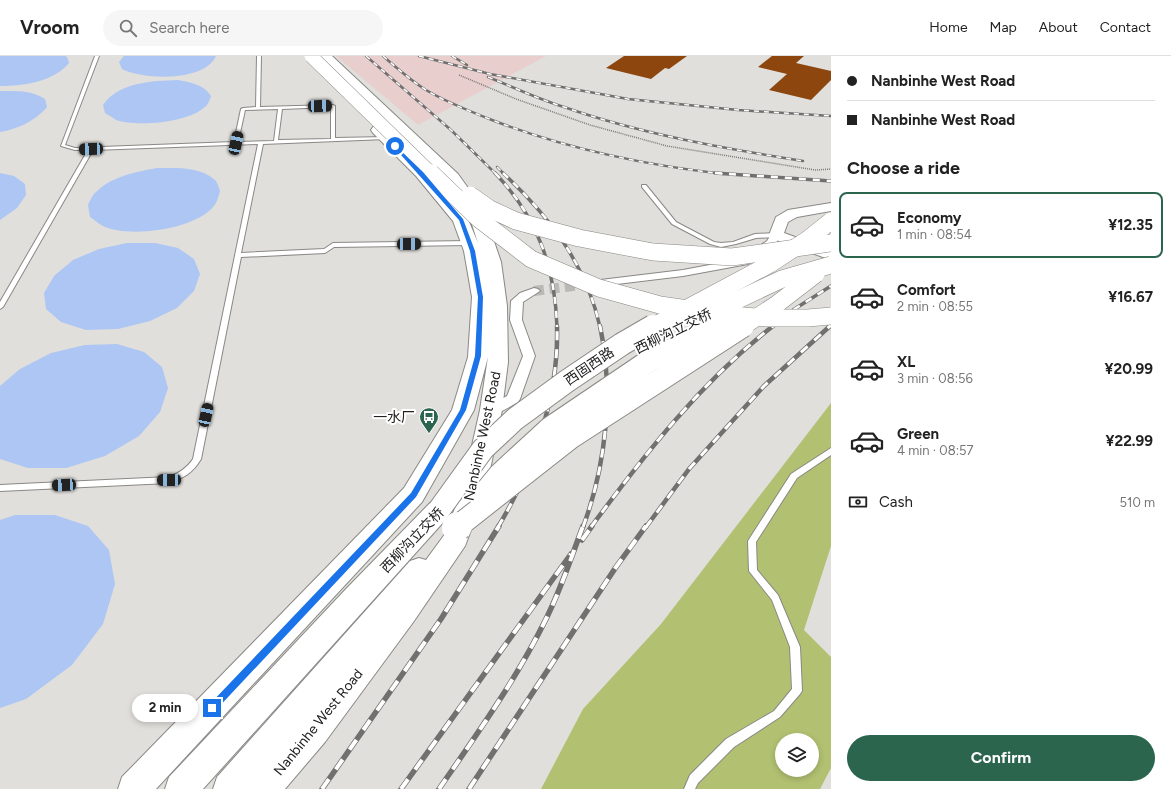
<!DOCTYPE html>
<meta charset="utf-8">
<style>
body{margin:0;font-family:Figtree,"Noto Sans SC",sans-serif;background:#f6f6f6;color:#222;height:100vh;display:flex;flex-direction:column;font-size:15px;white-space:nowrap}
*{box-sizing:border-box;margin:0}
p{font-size:13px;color:#767676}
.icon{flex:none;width:22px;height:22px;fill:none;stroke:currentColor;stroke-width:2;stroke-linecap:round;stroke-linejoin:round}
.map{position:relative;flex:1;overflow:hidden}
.sheet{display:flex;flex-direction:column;background:#fff;width:340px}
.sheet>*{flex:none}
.banner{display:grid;align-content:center;height:88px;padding:0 16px;background:#fff}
.tools{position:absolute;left:775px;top:677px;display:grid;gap:8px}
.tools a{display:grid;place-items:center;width:44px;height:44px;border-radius:50%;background:#fff;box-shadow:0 2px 6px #0003;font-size:20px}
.end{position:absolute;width:18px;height:18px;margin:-9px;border:5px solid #1a73e8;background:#fff;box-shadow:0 0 0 2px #fff}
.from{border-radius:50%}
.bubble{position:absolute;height:28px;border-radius:14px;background:#fff;box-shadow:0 2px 6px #0003;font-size:13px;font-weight:700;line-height:28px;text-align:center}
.car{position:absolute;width:12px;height:24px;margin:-12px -6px;border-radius:5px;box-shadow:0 0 3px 1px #0007;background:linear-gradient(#222 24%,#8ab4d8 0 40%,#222 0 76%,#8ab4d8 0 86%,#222 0)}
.banner b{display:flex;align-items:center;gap:14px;height:38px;font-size:15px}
.banner b+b{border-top:1px solid #e0e0e0}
.banner i{width:10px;height:10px;background:#222}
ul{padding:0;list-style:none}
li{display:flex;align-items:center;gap:12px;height:66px;margin:0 8px 6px;padding:0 8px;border:2px solid transparent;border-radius:8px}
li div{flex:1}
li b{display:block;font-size:15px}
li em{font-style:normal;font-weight:700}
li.selected{border-color:#2b654e}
li>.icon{width:36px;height:36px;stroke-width:1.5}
h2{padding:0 16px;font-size:18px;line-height:48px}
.pay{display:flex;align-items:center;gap:10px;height:44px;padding:0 16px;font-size:15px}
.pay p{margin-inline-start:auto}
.cta{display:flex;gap:8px;margin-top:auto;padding:8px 16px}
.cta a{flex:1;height:46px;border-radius:24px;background:#2b654e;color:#fff;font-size:16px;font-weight:700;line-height:46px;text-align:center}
header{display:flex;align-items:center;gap:24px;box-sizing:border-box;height:56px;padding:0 20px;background:#fff;border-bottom:1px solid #e0e0e0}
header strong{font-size:19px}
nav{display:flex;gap:22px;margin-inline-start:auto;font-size:14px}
.search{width:280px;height:36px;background:#f6f6f6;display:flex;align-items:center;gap:10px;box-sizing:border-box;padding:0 14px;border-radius:22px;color:#767676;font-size:15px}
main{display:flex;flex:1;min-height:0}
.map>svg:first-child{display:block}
</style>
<header>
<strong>Vroom</strong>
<div class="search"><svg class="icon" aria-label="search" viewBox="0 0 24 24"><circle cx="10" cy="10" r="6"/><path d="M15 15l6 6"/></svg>Search here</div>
<nav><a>Home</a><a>Map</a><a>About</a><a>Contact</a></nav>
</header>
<main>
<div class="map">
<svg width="831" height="733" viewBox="0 0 831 733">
<rect width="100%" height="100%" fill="#e0dfdb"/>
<polygon fill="#e9cece" points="336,0 546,0 418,69"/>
<path fill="#b1c171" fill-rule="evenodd" d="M831,347v143l-27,84 27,27v111l-11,21h-279l42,-80 78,-85zM782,684h30v30h-30z"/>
<g fill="#adc6f3">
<path d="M0,0h65l2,1 2,6c-16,19 -46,23 -69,23z"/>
<path d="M124,0h92c-12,26 -72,24 -94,13l-3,-7z"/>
<path d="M178,24c14,3 25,4 33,16 -1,3 -2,6 -4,9 -16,18 -69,22 -91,15 -3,-2 -7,-5 -11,-7l-2,-8c16,-23 49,-24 75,-25z"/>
<path d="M0,35c17,0 31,-1 45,8l2,8c-12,14 -29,22 -47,25z"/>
<path d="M157,112c18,0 43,-2 58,12 2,2 4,7 5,11 -1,3 -2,8 -4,12 -15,26 -87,36 -113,23 -4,-2 -8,-6 -13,-9l-2,-12c2,-4 4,-10 8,-13 16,-16 40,-20 61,-24z"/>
<polygon points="0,117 14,120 25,128 26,139 17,152 0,164"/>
<polygon points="127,187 155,187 178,192 194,203 200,218 194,235 177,252 150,265 118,273 86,274 61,266 46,253 44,237 54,220 73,204 99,193"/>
<polygon points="117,288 144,296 162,311 168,332 160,356 139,380 105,400 66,412 28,412 0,403 0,330 20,313 51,297 85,289"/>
<polygon points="15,459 55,459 88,470 109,494 115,528 103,568 72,609 26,643 0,652 0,464"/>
</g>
<g fill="#8c460e">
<polygon points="624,0 687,0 669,13 665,12 651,23 606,12"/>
<polygon points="772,0 804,0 796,7 831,15 831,24 811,44 769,34 787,18 758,11"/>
</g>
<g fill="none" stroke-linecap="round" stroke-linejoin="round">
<polyline stroke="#bab9b6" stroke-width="10" stroke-dasharray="10 5.5" stroke-linecap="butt" points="534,235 589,228"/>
<defs>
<g id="lane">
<path d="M95,0h4l-34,89 10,3 159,-6 7,-33 2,-1 13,-1 1,-51h4l-1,51 73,-2 2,1v32l53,-1v1l-2,1 -123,5 -22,109 83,-4 9,-6 136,-2 3,2 -3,2 -135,2 -9,6 -84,4 -40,202c-8,14 -18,19 -32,24l-169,8v-6l169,-8c10,-4 18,-9 24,-18l65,-315 -165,6 -90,157 -3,2v-7l88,-152h-13l-14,-4zM331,51v32l-53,1 4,-31zM278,53l-4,32 -36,1 7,-32z"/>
<polygon points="642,129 646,129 676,166 714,186 721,187 733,186 755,178 776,177 779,179 776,181 756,182 736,188 721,191 710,188 672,168 642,131"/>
<polygon points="831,392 831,399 797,422 756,486 757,514 778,539 800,591 802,635 800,638 780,661 734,691 698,727 695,733 684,733 690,719 726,683 774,655 792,633 790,591 772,544 749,515 748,485 791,418"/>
</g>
<g id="street">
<polygon points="776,176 781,179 775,189 748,208 683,220 592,231 588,230 586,228 588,226 592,225 683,214 741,203 767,185 772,177"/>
<path d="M534,232l4,1 2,2 -17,11 -1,18 13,36 -15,43 -2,3c-9,5 -21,14 -32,11l-2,-3 2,-3 21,-11 16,-40 -13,-36 1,-19 9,-8z"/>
</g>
<polygon id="secondary" points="831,147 831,155 797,161 788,166 784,177 831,194 831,204 771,182 769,179 776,161 788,154"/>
<g id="highway">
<polygon points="320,0 332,0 458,118 483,153 501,206 507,250 508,306 502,354 486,434 465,490 414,565 325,686 285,733 213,733 217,721 410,505 419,502 426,504 445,478 462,434 480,354 488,301 474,354 422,446 156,733 118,733 122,721 404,432 452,354 468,301 472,241 464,195 453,165 416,120 373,77 371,74 373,71 383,71 426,114 467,161 478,187 467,153 448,124"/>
<polygon points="439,444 448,447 451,454 448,461 203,733 165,733 169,721 346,533 430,447"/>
</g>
</defs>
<use href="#lane" stroke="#898885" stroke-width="2"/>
<use href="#street" stroke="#898885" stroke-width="2"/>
<use href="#secondary" stroke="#898885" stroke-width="2"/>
<use href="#highway" stroke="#898885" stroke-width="2"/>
<polyline stroke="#7b7a78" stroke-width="1.5" stroke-dasharray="1 1" stroke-linecap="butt" points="459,19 516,43 590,69 667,90 815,114 831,113"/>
<use href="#lane" fill="#fff" fill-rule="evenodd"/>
<use href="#street" fill="#fff" fill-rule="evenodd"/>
<use href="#secondary" fill="#fff" fill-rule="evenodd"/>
<use href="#highway" fill="#fff" fill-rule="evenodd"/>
<defs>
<g id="rail-far3">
<polyline points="366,0 451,74 496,118"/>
<path d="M383,0c14,12 27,24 43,34 20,12 43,21 66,30 75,29 152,45 232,54"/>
<polyline points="419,0 490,18 628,43 738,54 831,60"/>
<polyline points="452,0 467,9"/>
<path d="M488,21c25,10 50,22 76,30 77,27 158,41 239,54"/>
<polyline points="497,111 504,118"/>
</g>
<g id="rail-far2">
<path d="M495,117c42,44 60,93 62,154"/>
<path d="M503,117c46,43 83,91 97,154"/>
<polyline points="715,117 831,125"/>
<polyline points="772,271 793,254 831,230"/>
<polyline points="829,271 831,269"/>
</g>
<g id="rail-far1">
<path d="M498,471c36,-60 61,-130 59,-201"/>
<path d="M583,471c23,-61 31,-136 17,-201"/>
<path d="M591,471c54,-73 110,-145 182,-201"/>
<polyline points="646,471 689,413 764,330 830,270"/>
</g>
<g id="rail">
<polyline points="582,484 592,470"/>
<polyline points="322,733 441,563 499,470"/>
<polyline points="401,733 571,498"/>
<path d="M439,733c38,-55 77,-109 107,-170 15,-30 25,-61 37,-93"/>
<polyline points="469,733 616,511 646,470"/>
</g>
</defs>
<use href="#rail-far3" stroke="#71706e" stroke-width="2.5"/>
<use href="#rail-far2" stroke="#71706e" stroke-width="3.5"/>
<use href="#rail-far1" stroke="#71706e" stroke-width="4.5"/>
<use href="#rail" stroke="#71706e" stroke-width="5.5"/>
<use href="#rail-far3" stroke="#fff" stroke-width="1.5" stroke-dasharray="5" stroke-linecap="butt"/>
<use href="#rail-far2" stroke="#fff" stroke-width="2.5" stroke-dasharray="7" stroke-linecap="butt"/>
<use href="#rail-far1" stroke="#fff" stroke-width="3" stroke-dasharray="9" stroke-linecap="butt"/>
<use href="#rail" stroke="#fff" stroke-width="4" stroke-dasharray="12" stroke-linecap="butt"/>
<defs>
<polyline id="highway-bridge-far3" points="311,0 432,118"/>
<g id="highway-bridge-far2">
<polyline points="431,117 479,163 531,203 599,232 660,249 723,258 767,262 808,262 831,260"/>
<polyline points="470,139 490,153 516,165 579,182 653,196 732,201 831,187"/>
<polyline points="710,257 782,223 831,209"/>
<polyline points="652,271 770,208 807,184 831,165"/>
<polyline points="720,271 726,268"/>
<polyline points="742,271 777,248 816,218"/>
</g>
<g id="highway-bridge-far1">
<polyline points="482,440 500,418 550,372 652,303 722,270"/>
<polyline points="439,454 483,393 515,363 567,325 622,288 653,270"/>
<polyline points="457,471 570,382 743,270"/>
</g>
<polyline id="highway-bridge" points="456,472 458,470"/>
</defs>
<use href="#highway-bridge-far3" stroke="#898885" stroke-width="14" stroke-linecap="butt"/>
<use href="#highway-bridge-far2" stroke="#898885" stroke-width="18" stroke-linecap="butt"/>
<use href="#highway-bridge-far1" stroke="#898885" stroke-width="24" stroke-linecap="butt"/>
<use href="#highway-bridge" stroke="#898885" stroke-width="30" stroke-linecap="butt"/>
<use href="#highway-bridge-far3" stroke="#fff" stroke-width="13"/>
<use href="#highway-bridge-far2" stroke="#fff" stroke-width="17"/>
<use href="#highway-bridge-far1" stroke="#fff" stroke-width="22"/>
<use href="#highway-bridge" stroke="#fff" stroke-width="28"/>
</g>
<polygon fill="#1a73e8" points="393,90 396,90 423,116 463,163 475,195 483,241 481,300 466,354 416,441 215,655 212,656 209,655 207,652 209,649 411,437 460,354 475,300 478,241 470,195 459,164"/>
<defs>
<symbol id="bus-pin" viewBox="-11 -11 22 30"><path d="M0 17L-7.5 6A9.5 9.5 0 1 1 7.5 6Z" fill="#2b654e" stroke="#fff"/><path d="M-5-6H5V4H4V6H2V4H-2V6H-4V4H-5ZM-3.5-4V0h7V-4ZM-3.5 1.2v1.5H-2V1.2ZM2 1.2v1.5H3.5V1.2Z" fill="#fff"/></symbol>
</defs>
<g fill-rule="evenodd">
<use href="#bus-pin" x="418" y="350" width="22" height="30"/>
</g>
<g text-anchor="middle" stroke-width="4" stroke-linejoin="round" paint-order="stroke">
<g font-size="14" fill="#222120" stroke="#fff">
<text transform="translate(673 275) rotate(-26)" y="5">西柳沟立交桥</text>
<text transform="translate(589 310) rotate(-34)" y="5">西固西路</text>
<text transform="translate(482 380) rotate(-78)" y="5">Nanbinhe West Road</text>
<text transform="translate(412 484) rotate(-46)" y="5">西柳沟立交桥</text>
<text transform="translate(318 666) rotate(-51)" y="5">Nanbinhe West Road</text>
</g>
<g font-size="14" fill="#222120" stroke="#fff" text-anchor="end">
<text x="415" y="366">一水厂</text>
</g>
</g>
</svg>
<div class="tools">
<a><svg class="icon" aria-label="layers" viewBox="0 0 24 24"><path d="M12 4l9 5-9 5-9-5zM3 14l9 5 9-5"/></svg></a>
</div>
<i class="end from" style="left:395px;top:90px"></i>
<i class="end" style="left:212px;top:652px"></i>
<div class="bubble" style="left:132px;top:638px;width:66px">2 min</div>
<i class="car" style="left:320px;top:50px;rotate:88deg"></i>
<i class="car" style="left:236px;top:87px;rotate:12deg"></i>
<i class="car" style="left:91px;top:93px;rotate:268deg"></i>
<i class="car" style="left:409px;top:188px;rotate:89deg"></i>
<i class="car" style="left:206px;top:359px;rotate:12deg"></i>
<i class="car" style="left:169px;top:424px;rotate:269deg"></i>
<i class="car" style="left:64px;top:429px;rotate:267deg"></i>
</div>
<section class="sheet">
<div class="banner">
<b><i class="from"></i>Nanbinhe West Road</b>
<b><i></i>Nanbinhe West Road</b>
</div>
<h2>Choose a ride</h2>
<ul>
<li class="selected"><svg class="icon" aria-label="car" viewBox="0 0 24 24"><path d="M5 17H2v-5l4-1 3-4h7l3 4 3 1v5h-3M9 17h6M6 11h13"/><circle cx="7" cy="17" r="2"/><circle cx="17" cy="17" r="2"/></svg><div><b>Economy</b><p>1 min · 08:54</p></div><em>¥12.35</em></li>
<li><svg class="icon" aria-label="car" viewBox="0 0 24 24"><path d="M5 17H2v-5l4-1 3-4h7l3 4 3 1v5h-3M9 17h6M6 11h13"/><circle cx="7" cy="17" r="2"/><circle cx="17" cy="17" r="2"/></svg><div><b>Comfort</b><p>2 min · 08:55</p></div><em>¥16.67</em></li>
<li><svg class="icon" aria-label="car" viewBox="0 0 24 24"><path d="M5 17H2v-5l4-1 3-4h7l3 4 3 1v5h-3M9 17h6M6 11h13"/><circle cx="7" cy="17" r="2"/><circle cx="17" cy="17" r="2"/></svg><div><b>XL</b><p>3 min · 08:56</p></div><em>¥20.99</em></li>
<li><svg class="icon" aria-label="car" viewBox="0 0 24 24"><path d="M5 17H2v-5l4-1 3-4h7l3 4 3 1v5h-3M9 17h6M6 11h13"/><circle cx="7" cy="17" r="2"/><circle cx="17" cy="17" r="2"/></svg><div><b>Green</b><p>4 min · 08:57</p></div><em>¥22.99</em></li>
</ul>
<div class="pay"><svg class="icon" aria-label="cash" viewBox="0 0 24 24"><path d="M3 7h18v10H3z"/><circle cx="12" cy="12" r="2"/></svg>Cash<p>510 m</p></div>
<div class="cta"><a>Confirm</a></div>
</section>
</main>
